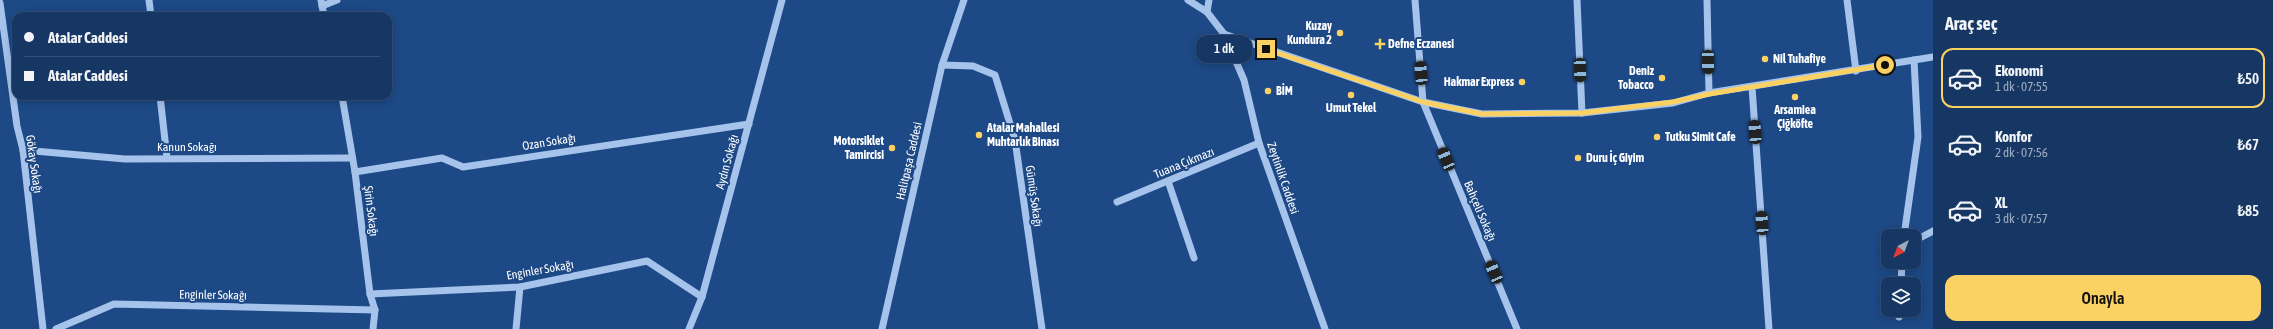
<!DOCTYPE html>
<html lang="tr">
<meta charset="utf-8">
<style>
body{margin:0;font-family:"Asap Condensed",sans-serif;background:#1f3f6a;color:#f1f3f6;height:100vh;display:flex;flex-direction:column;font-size:15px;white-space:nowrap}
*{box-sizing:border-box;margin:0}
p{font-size:13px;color:#9eacbf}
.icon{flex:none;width:22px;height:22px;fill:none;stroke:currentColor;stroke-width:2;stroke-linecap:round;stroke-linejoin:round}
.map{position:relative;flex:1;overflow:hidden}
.details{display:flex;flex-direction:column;background:#163764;width:340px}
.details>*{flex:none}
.banner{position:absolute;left:12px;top:12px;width:380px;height:88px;border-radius:12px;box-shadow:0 2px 10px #0003,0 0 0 1px #355178;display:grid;align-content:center;height:88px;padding:0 12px;background:#163764}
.needle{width:26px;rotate:221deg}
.buttons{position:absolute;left:1881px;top:229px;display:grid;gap:8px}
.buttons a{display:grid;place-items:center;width:40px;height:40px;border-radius:8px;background:#163764;box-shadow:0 2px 10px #0003,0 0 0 1px #355178;font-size:20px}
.end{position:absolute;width:18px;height:18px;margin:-9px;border:5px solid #fbd163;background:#111;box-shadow:0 0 0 2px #111}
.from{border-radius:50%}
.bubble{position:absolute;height:28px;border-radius:12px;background:#163764;box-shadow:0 2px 10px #0003,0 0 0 1px #355178;font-size:13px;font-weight:600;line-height:28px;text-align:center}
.car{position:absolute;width:12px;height:24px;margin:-12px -6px;border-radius:5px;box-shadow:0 0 3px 1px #0007;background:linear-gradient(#222 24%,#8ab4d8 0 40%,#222 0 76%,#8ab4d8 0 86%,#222 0)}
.banner b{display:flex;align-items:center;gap:14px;height:38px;font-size:15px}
.banner b+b{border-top:1px solid #355178}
.banner i{width:10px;height:10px;background:#f1f3f6}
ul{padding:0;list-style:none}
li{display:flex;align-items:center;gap:12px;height:60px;margin:0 8px 6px;padding:0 4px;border:2px solid transparent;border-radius:12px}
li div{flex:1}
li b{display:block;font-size:15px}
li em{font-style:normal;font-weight:600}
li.active{border-color:#fbd163}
li>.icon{width:36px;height:36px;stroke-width:1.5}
h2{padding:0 12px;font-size:18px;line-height:48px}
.cta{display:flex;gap:8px;margin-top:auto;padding:8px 12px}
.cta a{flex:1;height:46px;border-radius:12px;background:#fbd163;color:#111;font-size:16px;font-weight:600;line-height:46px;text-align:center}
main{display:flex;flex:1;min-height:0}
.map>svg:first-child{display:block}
</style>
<main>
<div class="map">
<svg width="1933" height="329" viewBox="0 0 1933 329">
<rect width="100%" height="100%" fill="#1d4986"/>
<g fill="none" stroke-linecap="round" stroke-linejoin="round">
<g stroke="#a5c3eb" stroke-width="7">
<polyline points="149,0 151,16"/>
<polyline points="321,0 324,16"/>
<polyline points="1188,0 1207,12 1224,34 1423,102 1482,114 1582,113 1673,103 1709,93 1933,57"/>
<polyline points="1415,0 1423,102 1517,329"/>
<polyline points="1577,0 1582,113"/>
<polyline points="1707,0 1709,93"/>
<polyline points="1847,0 1856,71"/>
<polyline points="0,3 17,126 23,150 43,329"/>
<polyline points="322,6 337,0"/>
<polyline points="1207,12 1209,0"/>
<polyline points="1224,34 1244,80 1259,143 1325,329"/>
<polyline points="942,65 973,66 995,75 1015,140 1042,329"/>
<polyline points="1752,87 1769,329"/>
<polyline points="160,96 167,158"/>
<polyline points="342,96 355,172 370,294 375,310 373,329"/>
<polyline points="23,150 125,159 352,158"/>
<polyline points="355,172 442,158 463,167 749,124"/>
<polyline points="1168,181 1194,258"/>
<polyline points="1117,202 1259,143"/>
<polyline points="1904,236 1918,137 1914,60"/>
<polyline points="1914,241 1933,231"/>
<polyline points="1901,284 1902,262"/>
<polyline points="370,294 520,287 647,261 702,297"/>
<polyline points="1899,317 1900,310"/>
<polyline points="56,329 114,304 375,310"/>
<polyline points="516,329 520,287"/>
<polyline points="689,329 702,297 782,0"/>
<polyline points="882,329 942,65 964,0"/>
</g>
</g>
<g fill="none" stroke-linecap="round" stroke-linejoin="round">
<polyline stroke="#fbd163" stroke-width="5" points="1266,49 1423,102 1482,114 1582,113 1673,102 1709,94 1885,65"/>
</g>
<g fill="#fbd163" stroke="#1d4986" stroke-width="1.5">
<circle cx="1340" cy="33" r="4"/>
<path d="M1378 38h4v4h4v4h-4v4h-4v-4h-4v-4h4z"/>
<circle cx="1765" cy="59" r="4"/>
<circle cx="1662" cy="78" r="4"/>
<circle cx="1522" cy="82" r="4"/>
<circle cx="1268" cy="91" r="4"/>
<circle cx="1351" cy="95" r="4"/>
<circle cx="1795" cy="97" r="4"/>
<circle cx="979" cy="135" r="4"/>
<circle cx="1657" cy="137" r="4"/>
<circle cx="892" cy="148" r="4"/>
<circle cx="1578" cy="158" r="4"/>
</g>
<g text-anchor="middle" stroke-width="4" stroke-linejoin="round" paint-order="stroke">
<g font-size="12" font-weight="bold" fill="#fff" stroke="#1d4986" text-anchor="start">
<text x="1332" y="30" text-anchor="end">Kuzay<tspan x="1332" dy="14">Kundura 2</tspan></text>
<text x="1388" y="48">Defne Eczanesi</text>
<text x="1773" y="63">Nil Tuhafiye</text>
<text x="1654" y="75" text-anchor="end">Deniz<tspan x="1654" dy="14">Tobacco</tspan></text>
<text x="1514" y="86" text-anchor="end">Hakmar Express</text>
<text x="1276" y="95">BİM</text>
<text x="1351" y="112" text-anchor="middle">Umut Tekel</text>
<text x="1795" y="114" text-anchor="middle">Arsamiea<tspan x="1795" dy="14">Çiğköfte</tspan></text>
<text x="987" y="132">Atalar Mahallesi<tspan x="987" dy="14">Muhtarlık Binası</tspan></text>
<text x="1665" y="141">Tutku Simit Cafe</text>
<text x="884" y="145" text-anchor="end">Motorsiklet<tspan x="884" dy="14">Tamircisi</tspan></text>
<text x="1586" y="162">Duru İç Giyim</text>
</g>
<g font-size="12" fill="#fff" stroke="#1d4986">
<text transform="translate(549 142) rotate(-9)" y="4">Ozan Sokağı</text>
<text x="187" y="151">Kanun Sokağı</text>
<text transform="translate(909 161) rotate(-77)" y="4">Halitpaşa Caddesi</text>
<text transform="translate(727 162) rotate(-75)" y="4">Aydın Sokağı</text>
<text transform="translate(1184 163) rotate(-22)" y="4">Tuana Çıkmazı</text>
<text transform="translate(34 164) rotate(82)" y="4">Gökay Sokağı</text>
<text transform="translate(1283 178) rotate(71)" y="4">Zeytinlik Caddesi</text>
<text transform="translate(1034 196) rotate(82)" y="4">Gümüş Sokağı</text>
<text transform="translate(371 211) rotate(83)" y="4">Şirin Sokağı</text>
<text transform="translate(1480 211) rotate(67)" y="4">Bahçeli Sokağı</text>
<text transform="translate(540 270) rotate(-10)" y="4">Enginler Sokağı</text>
<text transform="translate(213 295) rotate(1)" y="4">Enginler Sokağı</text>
</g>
</g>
</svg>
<div class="buttons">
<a><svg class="needle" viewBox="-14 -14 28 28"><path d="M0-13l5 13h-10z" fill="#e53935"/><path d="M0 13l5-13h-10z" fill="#9eacbf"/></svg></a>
<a><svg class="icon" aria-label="layers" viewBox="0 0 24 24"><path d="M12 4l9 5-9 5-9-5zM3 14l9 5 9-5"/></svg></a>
</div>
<i class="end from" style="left:1885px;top:65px"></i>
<i class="end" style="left:1266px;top:49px"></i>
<div class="bubble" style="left:1196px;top:35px;width:56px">1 dk</div>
<i class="car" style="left:1708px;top:62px;rotate:179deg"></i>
<i class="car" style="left:1580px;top:70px;rotate:178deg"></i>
<i class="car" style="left:1421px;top:73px;rotate:355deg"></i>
<i class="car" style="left:1755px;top:132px;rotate:356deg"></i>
<i class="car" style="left:1446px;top:159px;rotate:337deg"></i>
<i class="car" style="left:1762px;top:223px;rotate:356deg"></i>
<i class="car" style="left:1494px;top:272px;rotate:337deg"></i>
<div class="banner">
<b><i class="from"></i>Atalar Caddesi</b>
<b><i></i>Atalar Caddesi</b>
</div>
</div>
<section class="details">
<h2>Araç seç</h2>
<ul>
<li class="active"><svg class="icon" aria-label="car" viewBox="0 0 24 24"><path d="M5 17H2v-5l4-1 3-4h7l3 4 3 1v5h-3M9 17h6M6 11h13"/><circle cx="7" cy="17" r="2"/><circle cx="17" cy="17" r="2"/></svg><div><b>Ekonomi</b><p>1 dk · 07:55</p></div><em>₺50</em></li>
<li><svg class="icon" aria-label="car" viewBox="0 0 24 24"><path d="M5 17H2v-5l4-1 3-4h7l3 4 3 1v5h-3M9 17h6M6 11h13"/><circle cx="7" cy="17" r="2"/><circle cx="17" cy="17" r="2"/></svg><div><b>Konfor</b><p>2 dk · 07:56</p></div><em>₺67</em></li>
<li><svg class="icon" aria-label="car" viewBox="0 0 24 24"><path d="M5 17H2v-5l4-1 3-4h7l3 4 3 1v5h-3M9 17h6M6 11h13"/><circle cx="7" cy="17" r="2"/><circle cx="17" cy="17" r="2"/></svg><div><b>XL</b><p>3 dk · 07:57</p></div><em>₺85</em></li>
</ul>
<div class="cta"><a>Onayla</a></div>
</section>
</main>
